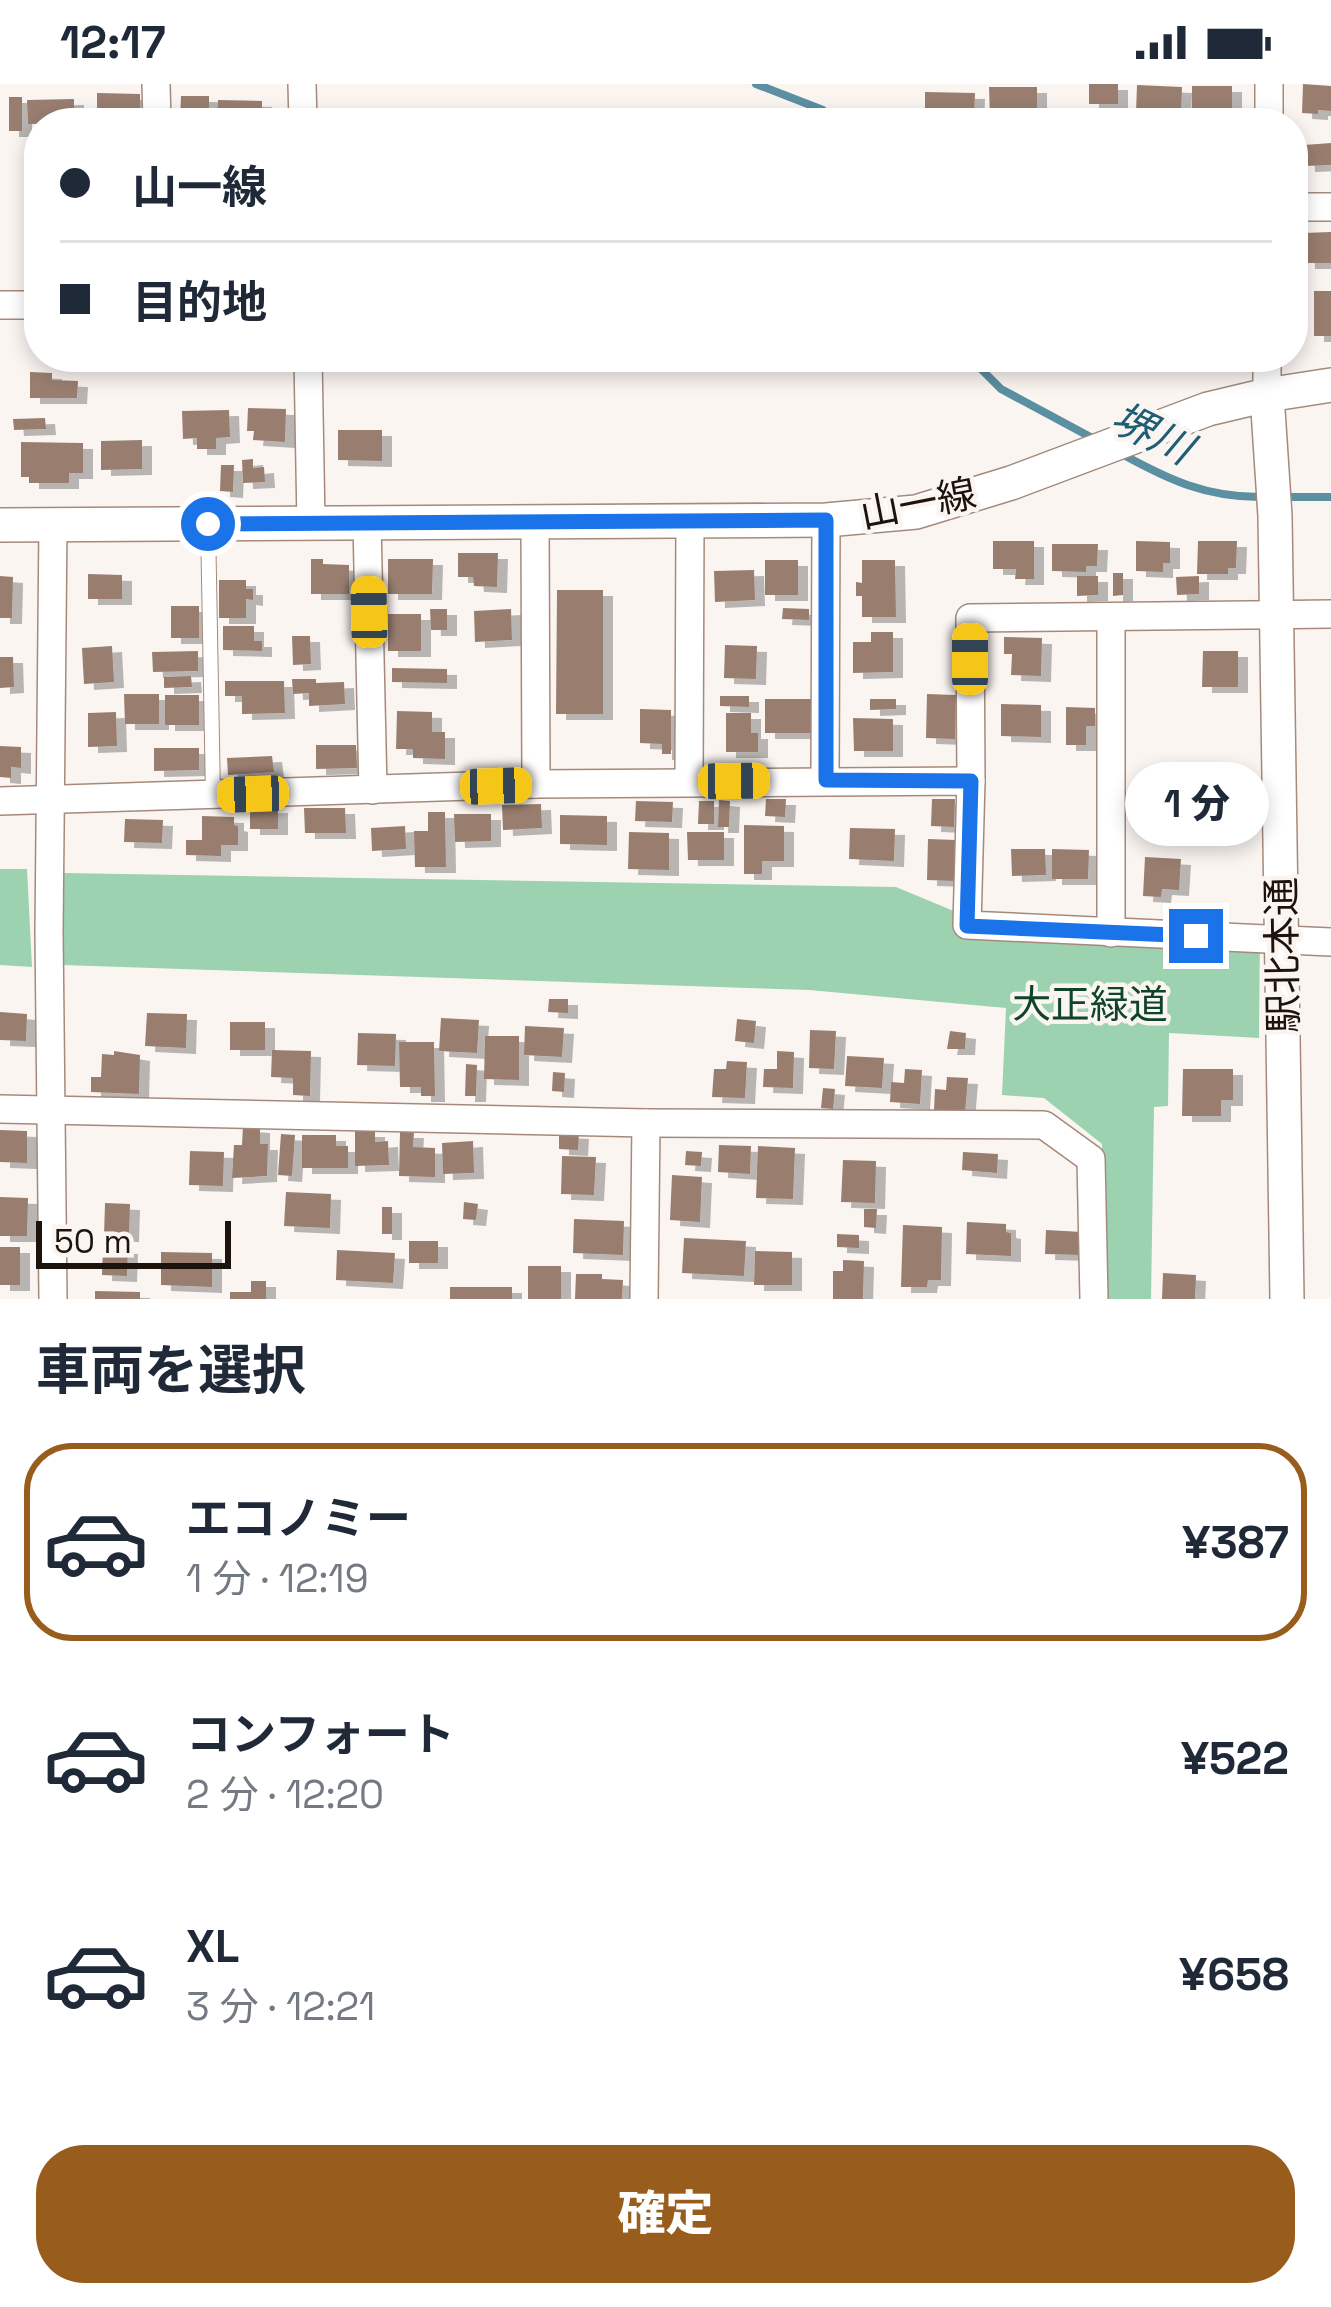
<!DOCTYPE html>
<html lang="ja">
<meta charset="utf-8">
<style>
body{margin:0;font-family:"Space Grotesk","Noto Sans JP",sans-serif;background:#f6f6f7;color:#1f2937;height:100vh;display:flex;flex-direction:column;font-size:45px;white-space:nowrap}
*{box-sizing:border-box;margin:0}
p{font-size:39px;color:#747a83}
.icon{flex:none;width:66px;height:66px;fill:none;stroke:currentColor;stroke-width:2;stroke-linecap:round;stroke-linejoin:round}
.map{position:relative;height:1215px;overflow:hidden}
.sheet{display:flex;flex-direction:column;background:#fff;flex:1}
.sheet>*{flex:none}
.hud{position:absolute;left:24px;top:24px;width:1284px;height:264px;border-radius:48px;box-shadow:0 6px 18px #0003;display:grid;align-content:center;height:264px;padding:0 36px;background:#fff}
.scale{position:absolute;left:36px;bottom:30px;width:195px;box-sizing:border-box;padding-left:12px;border:6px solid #1d130d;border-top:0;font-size:33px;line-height:42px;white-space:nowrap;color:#1d130d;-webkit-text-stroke:9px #fbf5f2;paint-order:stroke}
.end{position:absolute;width:54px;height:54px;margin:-27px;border:15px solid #1a73e8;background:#fff;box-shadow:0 0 0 6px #fff}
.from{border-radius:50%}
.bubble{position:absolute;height:84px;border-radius:42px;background:#fff;box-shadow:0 6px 18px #0003;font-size:39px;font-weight:800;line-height:84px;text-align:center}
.car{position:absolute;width:36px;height:72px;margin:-36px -18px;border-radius:15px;box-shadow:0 0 9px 3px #0007;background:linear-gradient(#f5c518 24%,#345 0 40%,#f5c518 0 76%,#345 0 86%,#f5c518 0)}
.hud b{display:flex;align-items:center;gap:42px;height:114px;font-size:45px}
.hud b+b{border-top:3px solid #e0e1e3}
.hud i{width:30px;height:30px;background:#1f2937}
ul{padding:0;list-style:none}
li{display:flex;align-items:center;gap:36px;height:198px;margin:0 24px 18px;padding:0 12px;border:6px solid transparent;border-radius:48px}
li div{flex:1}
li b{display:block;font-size:45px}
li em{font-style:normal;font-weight:800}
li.current{border-color:#985d1d}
li>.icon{width:108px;height:108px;stroke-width:1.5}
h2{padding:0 36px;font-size:54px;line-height:144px}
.button{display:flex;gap:24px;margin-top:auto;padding:24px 36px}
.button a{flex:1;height:138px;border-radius:48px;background:#985d1d;color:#fff;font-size:48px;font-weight:800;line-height:138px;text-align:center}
.status{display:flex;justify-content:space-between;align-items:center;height:84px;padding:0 60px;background:#fff;direction:ltr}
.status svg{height:33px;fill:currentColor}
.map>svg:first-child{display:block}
</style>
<div class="status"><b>12:17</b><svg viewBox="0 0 49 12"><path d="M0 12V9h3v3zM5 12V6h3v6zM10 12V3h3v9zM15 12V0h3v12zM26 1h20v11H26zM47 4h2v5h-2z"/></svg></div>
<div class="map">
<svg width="1331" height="1215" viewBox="0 0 1331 1215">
<defs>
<filter id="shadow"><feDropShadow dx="10" dy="6" stdDeviation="0" flood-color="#0004"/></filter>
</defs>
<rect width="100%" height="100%" fill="#fbf5f2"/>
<g fill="#9cd2b0">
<polygon points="0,785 27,785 32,883 0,881"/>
<polygon points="63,789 896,803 961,830 1260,847 1259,954 1169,949 1168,1022 1154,1023 1151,1215 1105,1215 1102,1060 1044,1014 1002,1011 1006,924 809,906 63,881"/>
</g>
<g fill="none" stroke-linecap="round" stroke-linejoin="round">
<g stroke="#5b8fa2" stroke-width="8">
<polyline points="756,0 823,26 831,39"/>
<polyline points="969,273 1001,305 1096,356"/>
<path d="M1120,369c49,27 87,45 144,44"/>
<polyline points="1285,413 1331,413"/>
</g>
</g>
<g fill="#997e6f" filter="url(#shadow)">
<rect x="1089" y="0" width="29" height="20"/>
<polygon points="1303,0 1331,2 1331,27 1318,26 1318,30 1302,29"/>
<polygon points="1137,1 1182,3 1181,31 1136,29"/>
<polygon points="1192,2 1232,2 1232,26 1192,25"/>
<polygon points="989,3 1037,3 1037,33 990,34"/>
<polygon points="925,8 975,9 974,33 938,32 938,39 925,39"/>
<polygon points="97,9 140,10 140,39 97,39"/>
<polygon points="181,12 209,12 209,39 180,39"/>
<rect x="9" y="13" width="13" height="34"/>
<polygon points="74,15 74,39 28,40 27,16"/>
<polygon points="218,16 262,17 262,39 217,39"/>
<polygon points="1331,59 1331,81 1305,82 1304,61"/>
<polygon points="33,104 39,104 39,135 34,135 34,124 25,125 24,113 33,113"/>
<polygon points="1331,148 1331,179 1305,179 1304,149"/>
<rect x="1314" y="207" width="17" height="45"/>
<polygon points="30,288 52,289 52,296 78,297 77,314 30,314"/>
<polygon points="248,324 286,325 285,358 253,356 254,347 247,347"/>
<polygon points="229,326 230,353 216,354 216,365 197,365 197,354 183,355 182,327"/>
<polygon points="45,334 46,345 14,346 13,335"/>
<polygon points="338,346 382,346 382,377 338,376"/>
<polygon points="142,356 142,385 101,386 101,357"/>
<polygon points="21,358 83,359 83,389 69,389 69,399 29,399 29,393 21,393"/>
<polygon points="253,375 253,384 264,383 265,398 243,399 242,376"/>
<polygon points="221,381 234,381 233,408 220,407"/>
<polygon points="993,457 1034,457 1034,495 1015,495 1016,485 993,485"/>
<polygon points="1136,457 1170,458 1170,479 1163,479 1163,488 1136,487"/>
<polygon points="1198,457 1237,457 1236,484 1228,484 1228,490 1197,490"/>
<polygon points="1052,460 1098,460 1097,482 1086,482 1086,488 1052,487"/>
<polygon points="458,469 498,469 497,503 474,502 473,493 458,493"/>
<polygon points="311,475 323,475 323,480 349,481 349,510 311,510"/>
<polygon points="388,475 433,475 432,510 388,510"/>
<rect x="765" y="476" width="33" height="35"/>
<polygon points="862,476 895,476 896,533 862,533 862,512 856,512 856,498 862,499"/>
<polygon points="754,486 755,516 715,518 714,487"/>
<polygon points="1113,489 1123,489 1123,511 1113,512"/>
<polygon points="88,490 122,491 122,515 88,515"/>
<polygon points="0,492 13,493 12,534 0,534"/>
<polygon points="1077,492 1098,492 1098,511 1077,512"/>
<polygon points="1199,492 1199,510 1177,511 1176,493"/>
<polygon points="219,496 246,496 246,505 253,505 253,516 246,515 246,534 219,534"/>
<polygon points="557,506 603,506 603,630 556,630"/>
<rect x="171" y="522" width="28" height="32"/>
<polygon points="783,524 809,525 809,536 782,535"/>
<polygon points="430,525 447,525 447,546 431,546"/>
<polygon points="511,525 512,556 475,558 474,527"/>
<rect x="388" y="530" width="33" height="37"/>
<polygon points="223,542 254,542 254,557 262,557 262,567 223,566"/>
<polygon points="871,548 893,548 893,588 853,589 853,558 871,558"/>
<polygon points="292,552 310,552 311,580 293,581"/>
<polygon points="1004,553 1042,554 1041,592 1011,591 1012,570 1004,570"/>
<polygon points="725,561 757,562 756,595 724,594"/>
<polygon points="112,562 114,598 84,600 82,564"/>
<polygon points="198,567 198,587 153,588 152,568"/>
<polygon points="1203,567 1238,567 1238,603 1202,603"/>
<polygon points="0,573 13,573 14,603 0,604"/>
<polygon points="392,584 447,585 447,599 392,598"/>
<polygon points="191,592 192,603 164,604 164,593"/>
<polygon points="292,595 316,595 316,599 344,598 345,620 309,622 309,609 293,610"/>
<polygon points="225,597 284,597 285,629 242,630 242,612 225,612"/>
<polygon points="124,610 159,610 159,640 125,640"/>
<polygon points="927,610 956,611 955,655 926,654"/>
<rect x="165" y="611" width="34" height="30"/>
<polygon points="720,612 749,612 749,623 720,622"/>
<rect x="765" y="615" width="48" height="34"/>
<polygon points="870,615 896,615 896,625 870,626"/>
<polygon points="1001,620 1041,621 1041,653 1001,652"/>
<polygon points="1066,623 1095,624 1095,642 1086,642 1086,661 1066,661"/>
<polygon points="640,625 671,626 671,670 662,670 662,660 640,659"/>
<polygon points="397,627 432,628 432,648 445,648 445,675 413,674 413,665 396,665"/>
<polygon points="116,628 117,662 88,663 88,629"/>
<polygon points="726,629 751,629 751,649 758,649 758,668 726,668"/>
<polygon points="853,634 893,635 893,667 854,667"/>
<polygon points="316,661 356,661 357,684 316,685"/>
<polygon points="0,662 21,663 21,684 11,683 11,694 0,693"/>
<polygon points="154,664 199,664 199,686 154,687"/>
<polygon points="272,672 274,688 228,691 227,674"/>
<polygon points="1227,708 1228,740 1197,741 1196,709"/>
<polygon points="766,715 786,715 785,733 765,732"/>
<polygon points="932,715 955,715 954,743 931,742"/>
<polygon points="719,716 730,717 729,743 718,743"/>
<polygon points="636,717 673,718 672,738 635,737"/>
<polygon points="699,717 714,717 714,740 698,740"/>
<polygon points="541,720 542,744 503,746 502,721"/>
<polygon points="278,723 278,745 250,745 250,724"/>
<polygon points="304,724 345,724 346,749 305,749"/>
<polygon points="428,728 445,728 446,783 415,783 414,747 428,747"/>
<polygon points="454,730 491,730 491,757 455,758"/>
<polygon points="560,731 607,732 607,761 560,760"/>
<polygon points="202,732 234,733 234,741 238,742 238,761 221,761 221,772 186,771 186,756 202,756"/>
<polygon points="125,735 163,736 162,759 124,758"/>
<polygon points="744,741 784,742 784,777 762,777 762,790 744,790"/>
<polygon points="405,742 406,765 372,767 371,744"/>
<polygon points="850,744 895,745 894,777 849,775"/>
<polygon points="629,748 669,749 669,786 628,785"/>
<polygon points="687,748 724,748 724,776 688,776"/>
<polygon points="928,755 956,756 955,797 927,796"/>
<polygon points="1011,765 1045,765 1046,791 1012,792"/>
<polygon points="1052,765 1089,766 1088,795 1052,795"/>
<polygon points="1145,773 1181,775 1179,806 1162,805 1161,813 1143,812"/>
<polygon points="549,915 568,915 568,929 548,928"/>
<polygon points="0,928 27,930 26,957 0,956"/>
<polygon points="147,929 187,930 186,964 145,962"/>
<polygon points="441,934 479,936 477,969 439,967"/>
<polygon points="737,935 756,937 754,959 735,957"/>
<rect x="230" y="938" width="35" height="28"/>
<polygon points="525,942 564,944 562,973 524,971"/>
<polygon points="810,946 836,947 834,985 809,984"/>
<polygon points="950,947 966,949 965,965 947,965"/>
<polygon points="358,949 396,950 395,982 357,981"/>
<polygon points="485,952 519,952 519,996 484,995"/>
<polygon points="399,958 434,958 435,1012 421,1012 421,1003 400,1003"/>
<polygon points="272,966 311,967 310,1012 293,1011 293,994 271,993"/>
<polygon points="114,967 140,971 139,1010 91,1008 91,993 101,993 102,970 114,971"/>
<polygon points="777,967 794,968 793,1004 763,1003 764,985 777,985"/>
<polygon points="847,972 884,974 882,1004 845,1002"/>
<polygon points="727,977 747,978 745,1014 712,1013 714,985 726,985"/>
<polygon points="466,980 477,981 476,1012 465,1012"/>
<polygon points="905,985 922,986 920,1020 890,1018 891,998 904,999"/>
<polygon points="1183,985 1233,985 1233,1016 1221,1016 1221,1032 1182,1032"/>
<polygon points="553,988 565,989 564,1008 552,1007"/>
<polygon points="947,993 968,994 965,1029 934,1027 935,1005 946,1006"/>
<polygon points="823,1004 835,1005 833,1025 821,1024"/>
<polygon points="243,1042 260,1043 260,1060 268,1060 267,1092 232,1094 234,1061 242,1061"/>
<polygon points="0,1046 27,1047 27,1079 0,1078"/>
<polygon points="355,1047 375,1047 375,1058 388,1057 389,1081 355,1082"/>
<polygon points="400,1048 414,1048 413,1063 435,1064 435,1093 399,1092"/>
<polygon points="559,1048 579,1049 578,1066 559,1065"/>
<polygon points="281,1050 295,1051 292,1092 278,1091"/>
<polygon points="302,1051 336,1051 336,1062 348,1062 348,1084 302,1084"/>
<polygon points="473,1057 474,1089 443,1090 442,1059"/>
<polygon points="719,1061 751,1062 750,1090 718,1088"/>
<polygon points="758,1062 795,1064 793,1115 756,1114"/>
<polygon points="190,1067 224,1068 223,1102 189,1101"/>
<polygon points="686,1067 702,1068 701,1082 685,1081"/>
<polygon points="963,1068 998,1070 997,1089 962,1086"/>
<polygon points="562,1072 596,1073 594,1111 561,1110"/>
<polygon points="843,1076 876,1077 875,1119 841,1118"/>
<polygon points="672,1091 702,1093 700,1138 670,1136"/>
<polygon points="286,1108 331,1110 330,1144 284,1142"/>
<polygon points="0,1113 28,1114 27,1152 0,1152"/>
<polygon points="464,1118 478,1120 476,1136 463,1135"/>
<polygon points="105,1119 130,1120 129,1152 104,1152"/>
<rect x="382" y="1123" width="10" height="27"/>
<polygon points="864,1125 877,1125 876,1144 864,1143"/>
<polygon points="574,1135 624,1137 623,1171 573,1169"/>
<polygon points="967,1138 1006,1140 1006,1148 1011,1149 1011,1172 966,1170"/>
<polygon points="903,1141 942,1143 941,1196 928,1196 927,1203 901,1203"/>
<polygon points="1046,1146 1082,1148 1081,1171 1045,1170"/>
<polygon points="837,1150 859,1151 859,1164 837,1163"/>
<polygon points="684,1154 746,1157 744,1192 682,1189"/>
<rect x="409" y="1157" width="29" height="22"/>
<rect x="0" y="1163" width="20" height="38"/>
<polygon points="103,1163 128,1164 127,1192 102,1191"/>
<polygon points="337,1166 395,1169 393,1199 336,1196"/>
<polygon points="755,1167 792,1168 792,1201 754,1201"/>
<polygon points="161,1168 212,1169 212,1203 161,1201"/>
<polygon points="843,1176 864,1177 863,1215 833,1215 833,1187 843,1187"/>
<rect x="528" y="1182" width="33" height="33"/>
<polygon points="1163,1189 1196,1191 1195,1215 1162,1215"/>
<polygon points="576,1190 602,1190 602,1195 623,1196 622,1215 575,1215"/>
<polygon points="251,1197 266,1197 266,1215 230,1215 230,1208 251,1208"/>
<rect x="450" y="1203" width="62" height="12"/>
<polygon points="95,1207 140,1208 140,1215 95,1215"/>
</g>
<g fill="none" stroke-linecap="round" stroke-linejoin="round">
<defs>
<polyline id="service" points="208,440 213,711"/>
<g id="minor">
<polyline points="156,0 157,39"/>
<polyline points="302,0 303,39"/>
<polyline points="1269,39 1269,0"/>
<polyline points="1293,123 1331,123"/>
<polyline points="0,221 39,221"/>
<polyline points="308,273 311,439"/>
<polyline points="1267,273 1267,311"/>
<polyline points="367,439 373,706"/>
<polyline points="1111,533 1111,849"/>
<polyline points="825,696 826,436"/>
<polyline points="971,697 970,534 1331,530"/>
<polyline points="689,698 690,437"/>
<polyline points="536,700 971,697 967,841 1331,858"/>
<polyline points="0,717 536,700 535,439"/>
<polyline points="0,1025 646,1039 1044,1041 1091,1075 1094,1215"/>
<polyline points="53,1215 49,848 53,441"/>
<polyline points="644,1215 646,1039"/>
</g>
<g id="tertiary">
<polyline points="1267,311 1275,432 1287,1215"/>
<polyline points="0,441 826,436 916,428 1011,399 1208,325 1267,311 1331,301"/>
</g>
</defs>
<use href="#service" stroke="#a58a7b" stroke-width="16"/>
<use href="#minor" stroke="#a58a7b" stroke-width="30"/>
<use href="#tertiary" stroke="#a58a7b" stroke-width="36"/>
<use href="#service" stroke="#fff" stroke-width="14"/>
<use href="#minor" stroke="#fff" stroke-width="27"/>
<use href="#tertiary" stroke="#fff" stroke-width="33"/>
</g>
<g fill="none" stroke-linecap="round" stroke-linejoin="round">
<polyline stroke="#1a73e8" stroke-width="15" points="208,440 826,436 826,696 971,697 967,842 1196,852"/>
</g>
<g text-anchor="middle" stroke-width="9" stroke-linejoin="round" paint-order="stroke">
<g font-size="39" fill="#1d130d" stroke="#fbf5f2">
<text transform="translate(918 419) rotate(-11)" y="14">山一線</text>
<text transform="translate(1282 871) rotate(-91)" y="14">駅北本通</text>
</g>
<g font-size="39" fill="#0f4429" stroke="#fbf5f2">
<text x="1090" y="934">大正緑道</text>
</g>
<g font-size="42" font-style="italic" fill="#1e5e73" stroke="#fbf5f2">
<text transform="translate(1152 349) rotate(26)" y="15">堺川</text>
</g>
</g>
</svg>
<div class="scale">50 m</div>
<i class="end from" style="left:208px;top:440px"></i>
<i class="end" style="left:1196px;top:852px"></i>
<div class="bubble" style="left:1125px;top:678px;width:144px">1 分</div>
<i class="car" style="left:369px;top:528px;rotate:359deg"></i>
<i class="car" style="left:970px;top:575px;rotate:0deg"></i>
<i class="car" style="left:734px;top:697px;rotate:89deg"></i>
<i class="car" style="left:496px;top:702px;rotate:88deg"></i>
<i class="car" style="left:253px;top:710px;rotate:268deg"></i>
<div class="hud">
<b><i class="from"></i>山一線</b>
<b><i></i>目的地</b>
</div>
</div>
<section class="sheet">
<h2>車両を選択</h2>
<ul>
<li class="current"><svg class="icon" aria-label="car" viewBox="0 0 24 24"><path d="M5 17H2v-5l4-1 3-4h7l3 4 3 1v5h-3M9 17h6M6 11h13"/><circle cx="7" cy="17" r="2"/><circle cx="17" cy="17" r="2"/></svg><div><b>エコノミー</b><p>1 分 · 12:19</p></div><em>¥387</em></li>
<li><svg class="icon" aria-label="car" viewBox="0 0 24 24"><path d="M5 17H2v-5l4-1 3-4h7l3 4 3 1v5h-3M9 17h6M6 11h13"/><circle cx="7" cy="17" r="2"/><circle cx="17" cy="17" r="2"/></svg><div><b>コンフォート</b><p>2 分 · 12:20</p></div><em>¥522</em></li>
<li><svg class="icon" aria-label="car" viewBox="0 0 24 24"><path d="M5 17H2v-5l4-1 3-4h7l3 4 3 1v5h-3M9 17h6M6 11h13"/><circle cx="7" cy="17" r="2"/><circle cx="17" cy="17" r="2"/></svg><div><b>XL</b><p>3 分 · 12:21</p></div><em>¥658</em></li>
</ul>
<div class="button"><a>確定</a></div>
</section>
